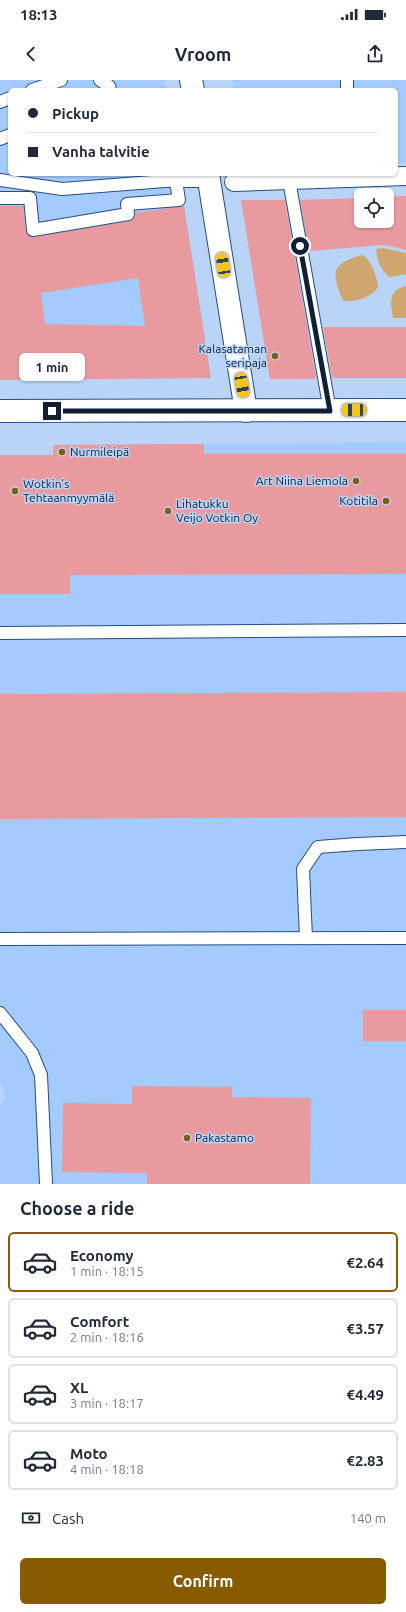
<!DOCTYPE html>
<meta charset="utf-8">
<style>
body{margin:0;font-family:Ubuntu,sans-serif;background:#f2f2f3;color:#1f2937;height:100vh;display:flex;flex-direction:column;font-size:15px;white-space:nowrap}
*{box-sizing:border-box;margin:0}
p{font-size:13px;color:#747a83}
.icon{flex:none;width:22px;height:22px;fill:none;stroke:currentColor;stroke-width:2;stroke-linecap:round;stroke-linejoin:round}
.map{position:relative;height:1104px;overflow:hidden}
.panel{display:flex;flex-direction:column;background:#fff;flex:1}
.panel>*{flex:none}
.guide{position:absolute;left:8px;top:8px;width:390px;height:88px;border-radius:6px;box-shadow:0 1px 3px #0004;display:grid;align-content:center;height:88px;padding:0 20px;background:#fff}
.buttons{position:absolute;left:354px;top:108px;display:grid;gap:8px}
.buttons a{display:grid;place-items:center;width:40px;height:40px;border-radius:6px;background:#fff;box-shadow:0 1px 3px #0004;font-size:20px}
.end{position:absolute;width:18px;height:18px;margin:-9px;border:5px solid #0f2035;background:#fff;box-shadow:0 0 0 2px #fff}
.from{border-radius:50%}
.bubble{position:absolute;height:28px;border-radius:6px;background:#fff;box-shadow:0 1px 3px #0004;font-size:13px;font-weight:700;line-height:28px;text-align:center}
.car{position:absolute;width:12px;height:24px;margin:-12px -6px;border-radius:5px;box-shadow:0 0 3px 1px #0007;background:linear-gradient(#f5c518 24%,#345 0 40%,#f5c518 0 76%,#345 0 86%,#f5c518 0)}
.guide b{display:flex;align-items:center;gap:14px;height:38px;font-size:15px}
.guide b+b{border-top:1px solid #e0e1e3}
.guide i{width:10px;height:10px;background:#1f2937}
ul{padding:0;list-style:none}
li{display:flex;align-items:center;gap:12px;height:60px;margin:0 8px 6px;padding:0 12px;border:2px solid #e0e1e3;border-radius:6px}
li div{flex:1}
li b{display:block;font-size:15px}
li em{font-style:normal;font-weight:700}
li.on{border-color:#895b00}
li>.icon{width:36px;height:36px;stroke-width:1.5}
h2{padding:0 20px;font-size:18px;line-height:48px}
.pay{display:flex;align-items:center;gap:10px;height:44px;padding:0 20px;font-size:15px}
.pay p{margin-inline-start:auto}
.button{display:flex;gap:8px;margin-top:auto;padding:8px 20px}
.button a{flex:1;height:46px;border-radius:6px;background:#895b00;color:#fff;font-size:16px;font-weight:700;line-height:46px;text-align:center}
.status{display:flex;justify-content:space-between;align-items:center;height:28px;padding:0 20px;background:#fff;direction:ltr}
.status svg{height:11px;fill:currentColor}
header{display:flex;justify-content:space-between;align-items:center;height:52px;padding:0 20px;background:#fff;font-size:18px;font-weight:700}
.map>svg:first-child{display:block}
</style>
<div class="status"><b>18:13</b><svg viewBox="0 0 49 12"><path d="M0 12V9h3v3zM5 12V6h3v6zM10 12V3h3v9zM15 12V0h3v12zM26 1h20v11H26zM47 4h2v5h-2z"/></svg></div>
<header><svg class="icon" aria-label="back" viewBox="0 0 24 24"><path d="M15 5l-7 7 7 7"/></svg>Vroom<svg class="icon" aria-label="share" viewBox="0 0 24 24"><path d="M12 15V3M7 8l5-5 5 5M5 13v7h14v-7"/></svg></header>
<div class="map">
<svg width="406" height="1104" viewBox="0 0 406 1104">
<rect width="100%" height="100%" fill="#b9d4f7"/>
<g fill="#a4cbfe">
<polygon points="0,0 164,0 166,10 10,10 10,94 179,94 211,298 0,300"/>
<polygon points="232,0 406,0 406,83 396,83 396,10 234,10"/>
<polygon points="406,362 406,1104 0,1104 0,1026 5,1018 2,1005 0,1004 0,375 53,375 54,365"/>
</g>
<g fill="#cea66e">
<path d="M383,168l23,5v21l-17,3c-9,-8 -12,-17 -13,-28z"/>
<path d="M363,175c9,6 14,22 15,32 -7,11 -22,15 -34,14 -5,-6 -10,-23 -8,-30 2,-8 19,-15 27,-16z"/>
<path d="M406,206v32h-13c-2,-16 -6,-27 13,-32z"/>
</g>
<g fill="#e89a9f" fill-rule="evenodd">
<polygon points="406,116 406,170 384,165 309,171 300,120 361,118 361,141 387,141 387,117"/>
<polygon points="241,120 285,120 316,297 315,297 315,299 270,299"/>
<path d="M0,126h23l3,25 4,6h4l95,-16 6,-4v-4l49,-7 27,172 -211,2zM138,198l7,48 -100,-2 -4,-31z"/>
<polygon points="323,247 406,247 406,298 332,298"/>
<polygon points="192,364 204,364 204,374 406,374 406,494 70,495 70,514 0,514 0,375 53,375 54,365"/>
<polygon points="406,612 406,737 0,739 0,614"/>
<rect x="363" y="930" width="43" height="31"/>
<polygon points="132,1006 232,1007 232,1017 311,1018 310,1104 147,1104 147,1093 62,1092 63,1023 132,1024"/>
</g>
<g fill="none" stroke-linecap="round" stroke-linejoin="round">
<defs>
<g id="service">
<polyline points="100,0 109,6 110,10"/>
<polyline points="347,0 347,10"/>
<polyline points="32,10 61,0"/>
<polyline points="0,22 10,18"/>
<polyline points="0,59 10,55"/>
<polyline points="0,100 62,109 165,101 209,101"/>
<polyline points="289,100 330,331"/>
<polyline points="0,118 30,118 33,150 128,134 127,124 179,120 175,94"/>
<polyline points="0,553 406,550"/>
<polyline points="306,858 303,789 318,767 358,764 406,762"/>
<polyline points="0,859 406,858"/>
<polyline points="0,933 32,973 41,995 46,1104"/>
</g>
<polyline id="pedestrian" points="234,102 406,96"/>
<g id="minor">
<polyline points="191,0 193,10"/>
<polyline points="208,94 246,331"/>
<polyline points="0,331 406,330"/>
</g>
</defs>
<use href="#service" stroke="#254d7e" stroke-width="14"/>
<use href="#pedestrian" stroke="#254d7e" stroke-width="20"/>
<use href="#minor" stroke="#254d7e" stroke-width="24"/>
<use href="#service" stroke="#fff" stroke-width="12"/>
<use href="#pedestrian" stroke="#fff" stroke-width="18"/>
<use href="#minor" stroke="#fff" stroke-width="22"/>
</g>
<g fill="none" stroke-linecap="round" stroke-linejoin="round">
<polyline stroke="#0f2035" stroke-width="5" points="52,331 330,331 300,166"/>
</g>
<g fill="#895b00" stroke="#b9d4f7" stroke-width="1.5">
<circle cx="275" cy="276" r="4"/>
<circle cx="62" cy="372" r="4"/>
<circle cx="356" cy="401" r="4"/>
<circle cx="15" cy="411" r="4"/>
<circle cx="386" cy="421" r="4"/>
<circle cx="168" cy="431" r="4"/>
<circle cx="187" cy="1058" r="4"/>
</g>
<g text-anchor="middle" stroke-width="3" stroke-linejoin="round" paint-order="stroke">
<g font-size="12" fill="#0f2035" stroke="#b9d4f7" text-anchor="start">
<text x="267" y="273" text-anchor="end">Kalasataman<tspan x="267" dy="14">seripaja</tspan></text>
<text x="70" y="376">Nurmileipä</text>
<text x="348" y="405" text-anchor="end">Art Niina Liemola</text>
<text x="23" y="408">Wotkin's<tspan x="23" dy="14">Tehtaanmyymälä</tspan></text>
<text x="378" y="425" text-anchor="end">Kotitila</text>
<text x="176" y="428">Lihatukku<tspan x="176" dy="14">Veijo Votkin Oy</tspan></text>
<text x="195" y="1062">Pakastamo</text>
</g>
</g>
</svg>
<div class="buttons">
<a><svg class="icon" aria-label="locate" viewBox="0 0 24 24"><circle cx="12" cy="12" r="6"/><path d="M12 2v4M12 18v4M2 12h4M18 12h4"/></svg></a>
</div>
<i class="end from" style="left:300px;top:166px"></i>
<i class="end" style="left:52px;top:331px"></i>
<div class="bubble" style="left:19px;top:273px;width:66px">1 min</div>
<i class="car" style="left:223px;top:185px;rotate:351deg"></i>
<i class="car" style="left:242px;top:305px;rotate:170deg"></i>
<i class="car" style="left:354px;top:330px;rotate:270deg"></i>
<div class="guide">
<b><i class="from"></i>Pickup</b>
<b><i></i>Vanha talvitie</b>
</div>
</div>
<section class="panel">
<h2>Choose a ride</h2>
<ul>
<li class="on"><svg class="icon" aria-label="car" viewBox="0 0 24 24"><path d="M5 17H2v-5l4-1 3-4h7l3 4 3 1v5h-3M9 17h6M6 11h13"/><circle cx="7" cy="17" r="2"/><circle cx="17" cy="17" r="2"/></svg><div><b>Economy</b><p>1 min · 18:15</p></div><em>€2.64</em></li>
<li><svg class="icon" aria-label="car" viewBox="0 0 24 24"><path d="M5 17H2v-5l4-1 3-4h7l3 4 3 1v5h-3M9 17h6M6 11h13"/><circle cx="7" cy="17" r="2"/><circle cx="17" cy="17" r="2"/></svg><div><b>Comfort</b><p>2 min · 18:16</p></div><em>€3.57</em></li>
<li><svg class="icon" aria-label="car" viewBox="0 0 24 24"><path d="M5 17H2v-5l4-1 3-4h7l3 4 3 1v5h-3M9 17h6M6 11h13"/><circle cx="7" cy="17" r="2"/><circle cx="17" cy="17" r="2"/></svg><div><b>XL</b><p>3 min · 18:17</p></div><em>€4.49</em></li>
<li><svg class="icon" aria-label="car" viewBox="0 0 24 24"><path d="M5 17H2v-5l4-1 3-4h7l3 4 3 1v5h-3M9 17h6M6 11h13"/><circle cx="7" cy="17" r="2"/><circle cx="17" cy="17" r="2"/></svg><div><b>Moto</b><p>4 min · 18:18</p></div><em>€2.83</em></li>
</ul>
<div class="pay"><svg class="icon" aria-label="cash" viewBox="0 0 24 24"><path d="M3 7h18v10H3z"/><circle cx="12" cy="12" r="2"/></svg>Cash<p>140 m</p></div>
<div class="button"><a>Confirm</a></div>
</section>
